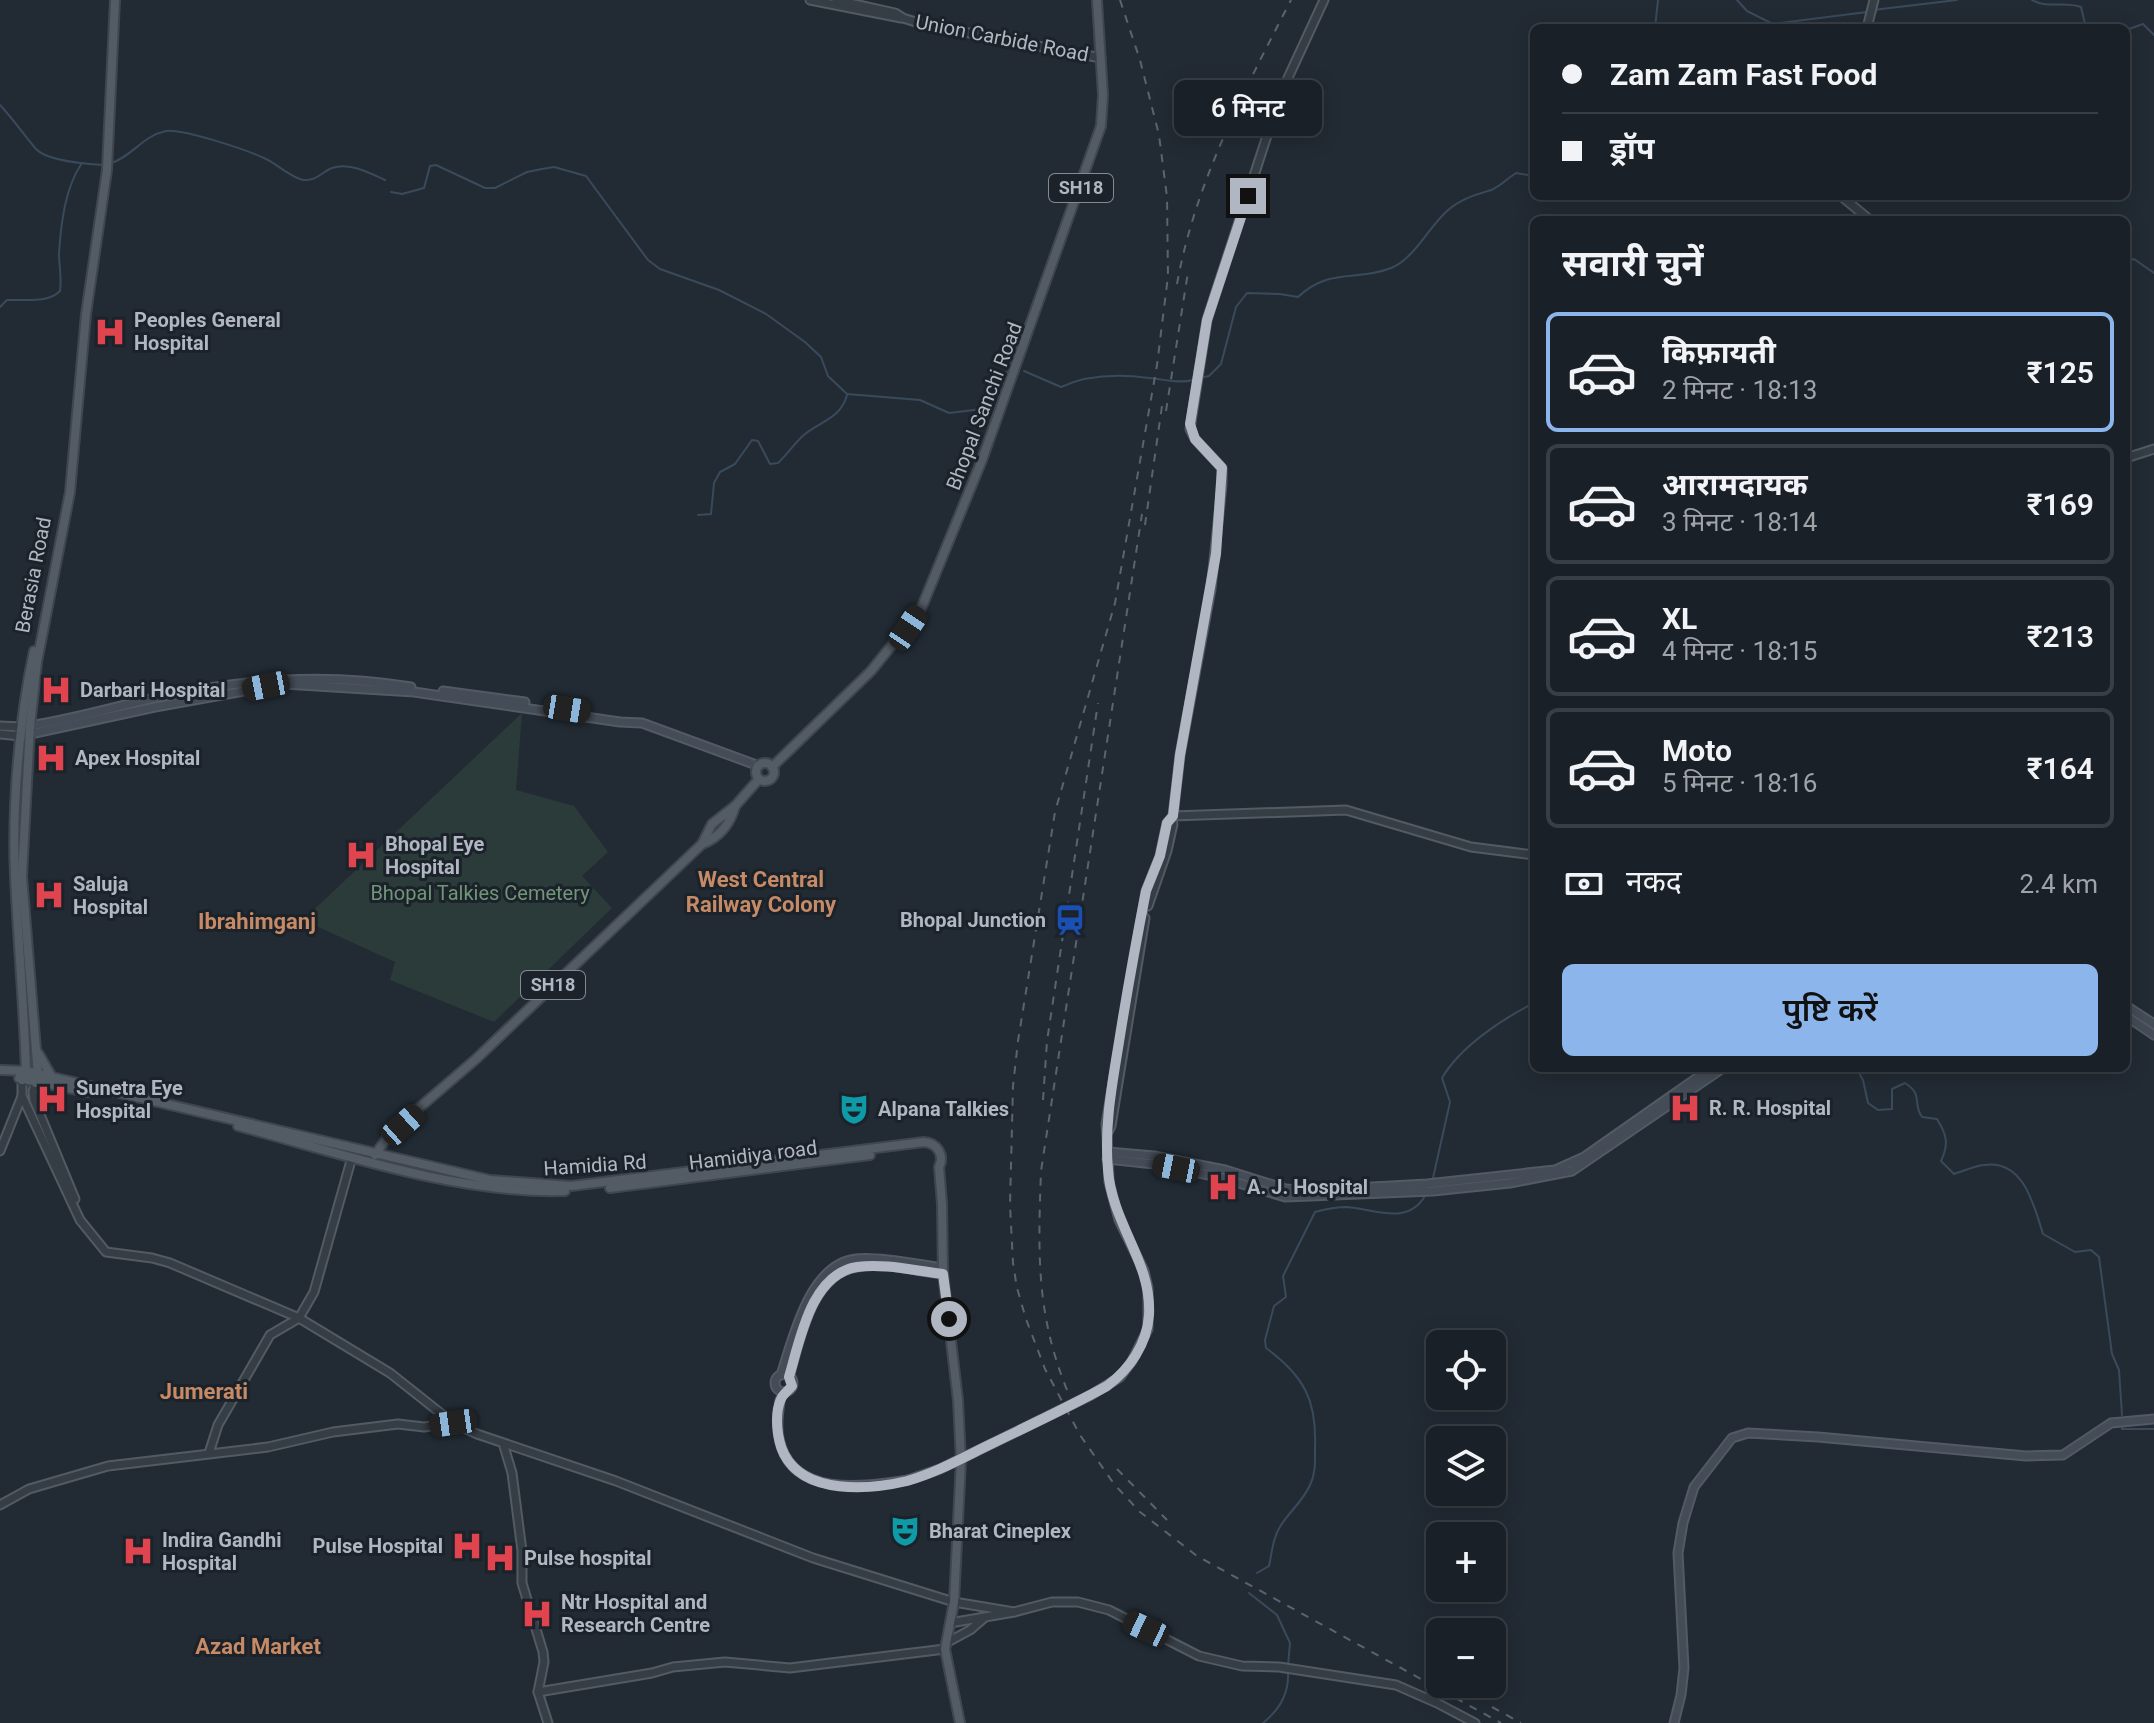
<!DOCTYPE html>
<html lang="hi">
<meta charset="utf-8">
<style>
body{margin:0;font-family:Roboto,"Noto Sans Devanagari",sans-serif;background:#272d33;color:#f1f3f6;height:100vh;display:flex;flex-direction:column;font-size:30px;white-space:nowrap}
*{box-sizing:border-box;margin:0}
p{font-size:26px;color:#9fa3a7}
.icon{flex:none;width:44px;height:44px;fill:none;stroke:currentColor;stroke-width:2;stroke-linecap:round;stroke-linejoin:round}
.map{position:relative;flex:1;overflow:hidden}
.panel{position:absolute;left:1530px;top:216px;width:600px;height:856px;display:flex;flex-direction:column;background:#1a2027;border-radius:12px;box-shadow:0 4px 20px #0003,0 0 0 2px #383e44}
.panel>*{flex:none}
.top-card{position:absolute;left:1530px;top:24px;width:600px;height:176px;border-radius:12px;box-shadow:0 4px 20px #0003,0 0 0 2px #383e44;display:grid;align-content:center;height:176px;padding:0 32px;background:#1a2027}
.controls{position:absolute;left:1426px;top:1330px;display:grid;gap:16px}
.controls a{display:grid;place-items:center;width:80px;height:80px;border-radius:12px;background:#1a2027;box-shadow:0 4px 20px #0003,0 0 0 2px #383e44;font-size:40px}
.end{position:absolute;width:36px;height:36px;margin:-18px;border:10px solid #b0b7c2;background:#111;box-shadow:0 0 0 4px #111}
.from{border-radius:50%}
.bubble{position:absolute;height:56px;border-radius:12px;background:#1a2027;box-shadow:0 4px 20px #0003,0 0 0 2px #383e44;font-size:26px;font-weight:600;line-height:56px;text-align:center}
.car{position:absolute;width:24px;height:48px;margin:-24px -12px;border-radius:10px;box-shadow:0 0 6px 2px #0007;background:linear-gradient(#222 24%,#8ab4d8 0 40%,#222 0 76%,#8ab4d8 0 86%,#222 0)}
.top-card b{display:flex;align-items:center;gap:28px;height:76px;font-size:30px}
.top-card b+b{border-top:2px solid #383e44}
.top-card i{width:20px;height:20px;background:#f1f3f6}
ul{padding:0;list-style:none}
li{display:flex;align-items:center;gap:24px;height:120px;margin:0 16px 12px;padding:0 16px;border:4px solid #383e44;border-radius:12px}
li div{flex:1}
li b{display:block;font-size:30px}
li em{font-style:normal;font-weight:600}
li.on{border-color:#8cb5eb}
li>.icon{width:72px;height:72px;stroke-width:1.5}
h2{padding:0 32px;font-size:36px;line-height:96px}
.pay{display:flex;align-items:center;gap:20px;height:88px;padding:0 32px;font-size:30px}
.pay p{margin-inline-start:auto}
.primary-button{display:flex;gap:16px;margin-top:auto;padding:16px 32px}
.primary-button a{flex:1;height:92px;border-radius:12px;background:#8cb5eb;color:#111;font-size:32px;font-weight:600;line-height:92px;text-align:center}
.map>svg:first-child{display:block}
</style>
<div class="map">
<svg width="2154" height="1723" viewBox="0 0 2154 1723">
<rect width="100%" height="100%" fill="#222b34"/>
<polygon fill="#2a3b3a" points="522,713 516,790 574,806 608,852 582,876 612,908 494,1022 390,980 395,962 303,920"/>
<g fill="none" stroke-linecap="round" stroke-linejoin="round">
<g stroke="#394a5c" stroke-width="2">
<polyline points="1737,0 1747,11 1773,24 1867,12"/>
<path d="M2032,0c16,9 32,1 49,7l5,21"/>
<polyline points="1873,10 1957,0"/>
<polyline points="1655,28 1658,0"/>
<polyline points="2126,30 2143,24 2154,35"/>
<path d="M0,105c13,14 24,30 36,44 11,12 51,15 67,16"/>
<path d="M109,164c23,-7 33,-28 57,-33 16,-3 84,20 100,28 11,5 27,20 38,21 12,1 18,-8 28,-12 18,-6 37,5 53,12"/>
<polyline points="391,192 402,194 424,188 430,166 436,165 485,188 495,188 527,172 542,169 554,167 586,176 648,260 660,269 719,290 766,314 805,342 821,357 828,376 847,394 920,400 949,413 982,409 1006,372"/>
<polyline points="2126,262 2134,259 2154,273"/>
<path d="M0,307l7,-7c18,-1 40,4 53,-9 2,-13 -1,-25 -1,-38 2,-29 6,-66 23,-90"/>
<path d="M1024,371l37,16c26,-12 58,-13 88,-9 14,1 30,6 44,2"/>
<path d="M1199,378l10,-2 12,-12 15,-57 11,-14 33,1 18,3c32,-30 58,-15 93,-29 23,-9 37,-40 56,-57 13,-12 28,-16 44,-21 8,-3 17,-12 25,-17l12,2 6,-1"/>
<path d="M698,515l13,-1 3,-31 6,-11 15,-8 17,-24 6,1 12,23 8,-1c10,-9 17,-21 27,-29 16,-13 36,-16 42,-39"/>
<path d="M1856,1068l7,12 5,23 10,7 14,-1v-20l13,-6c19,12 7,20 17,34l15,2c10,16 12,25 4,42l13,13c10,-3 20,-8 30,-9 40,-6 50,41 59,69l32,18 16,-2 8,7 13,97 7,16 3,45"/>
<path d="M1433,1178l17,-76 -8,-24c18,-31 60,-59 92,-75"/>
<polyline points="2122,1426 2122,1429 2154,1429"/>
<path d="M1257,1573l12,-7c3,-14 4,-29 12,-41 9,-14 22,-24 29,-40 6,-12 5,-25 5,-37 2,-48 -11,-72 -49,-100l-1,-8 9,-34 12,-9 -3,-21 32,-64c11,-3 21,-5 32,-5 28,2 60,19 78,-11"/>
<polyline points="1249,1593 1277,1615 1290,1643 1288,1666"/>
<path d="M1263,1723c16,-13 26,-30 25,-50"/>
</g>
<defs>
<g id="tertiary">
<polyline points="810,0 901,18"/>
<polyline points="836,0 895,13 903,18 922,24 1101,58"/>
<polyline points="1867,28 1874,0"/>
<polyline points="1841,196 1870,220"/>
<polyline points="2126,458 2154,449"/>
<polyline points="0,726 22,727"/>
<polyline points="0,734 21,736"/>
<polyline points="1173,816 1180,755 1211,589 1222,485 1222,468 1195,439 1190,429 1207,320 1215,295 1281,93 1324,0"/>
<polyline points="1148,906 1167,851 1173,824 1171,821"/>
<polyline points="36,1083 33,1091 34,1100 75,1199"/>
<polyline points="22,1096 80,1220 106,1252 152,1258 170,1263 299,1318 390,1373 453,1423 477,1434 616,1481 813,1558 954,1602 1014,1612"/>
<polyline points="1108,1132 1111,1126 1145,918"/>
<polyline points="0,1151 22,1096 22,1080"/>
<polyline points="1108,1152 1106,1124 1146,891 1160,856 1167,823 1173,816 1346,810 1471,847 1534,855"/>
<polyline points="503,1443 512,1473 522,1551 522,1583 543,1652 544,1662 538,1692 548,1723"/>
<polyline points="209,1453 218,1425 270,1335 299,1318 314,1292 352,1157"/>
<polyline points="0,1505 29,1489 108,1466 268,1447 333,1432 398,1424 424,1427 453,1423"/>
<polyline points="950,1623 1014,1612 1052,1602 1078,1602 1109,1610 1199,1656 1242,1666 1279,1667 1396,1685 1437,1703 1475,1723"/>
<polyline points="946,1643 970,1630 984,1618"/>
<polyline points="538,1692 652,1673 673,1667 725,1662 790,1668 945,1649"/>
</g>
<g id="secondary">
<polyline points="443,691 525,702"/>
<path d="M22,727c44,-6 88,-19 132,-29 87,-18 168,-26 257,-11"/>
<polyline points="21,736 155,707 284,684 414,692 620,722 642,723 759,766"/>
<polyline points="2126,1006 2154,1024"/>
<polyline points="2126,1016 2154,1035"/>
<polyline points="1107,1159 1154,1164 1219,1177 1285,1197 1433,1191 1510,1183 1572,1171 1723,1068"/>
<polyline points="1109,1182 1108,1152 1154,1156 1225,1170 1286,1189 1318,1190 1427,1184 1555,1170 1584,1157 1711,1068"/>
<circle cx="784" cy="1383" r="9"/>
<path d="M781,1375c12,-36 28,-111 75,-116 20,-3 65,6 87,9"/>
<path d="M789,1377c11,-37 22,-103 68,-110 27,-5 59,4 86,7"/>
<path d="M780,1400c-1,12 -4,26 -1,38 11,60 85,49 129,42"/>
<polyline points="1674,1723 1681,1695 1684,1668 1678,1553 1683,1523 1694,1487 1732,1438 1748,1433 1818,1437 2026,1456 2063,1455 2111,1423 2154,1419"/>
</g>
<g id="primary">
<circle cx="765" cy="772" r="9"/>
<polyline points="772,767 871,671 921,609 982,460 1101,126 1103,95 1097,0"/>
<polyline points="702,844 712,824 735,806 759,779"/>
<polyline points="38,1053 53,1079"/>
<path d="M1,1070l25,1 464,109 81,6 353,-44c13,1 21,13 15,25l3,37 1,70 15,126 3,61 -7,141 -9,47 15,74"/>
<polyline points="19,1078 88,1092"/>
<path d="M22,1080l4,-9c-2,-65 -8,-130 -11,-195 -3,-70 4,-156 19,-225"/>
<polyline points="36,1083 38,1075 22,876 30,726 37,662 70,492 86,314 107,170 115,0"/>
<path d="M238,1126c105,28 217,68 327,65"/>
<path d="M375,1155l16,-23 85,-73 226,-215c17,-6 29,-21 33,-38"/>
<polyline points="610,1188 870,1155"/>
</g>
</defs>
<use href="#tertiary" stroke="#535a63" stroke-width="11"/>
<use href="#secondary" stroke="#535a63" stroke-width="11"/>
<use href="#primary" stroke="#3f464f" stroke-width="12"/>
<use href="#tertiary" stroke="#353d45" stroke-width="7"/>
<use href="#secondary" stroke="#444c57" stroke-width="7"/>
<use href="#primary" stroke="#535c65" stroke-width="8"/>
<g stroke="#5a636e" stroke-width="2" stroke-dasharray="8 8" stroke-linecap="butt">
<polyline points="1120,0 1140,60 1159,135 1167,197 1168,276 1157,365 1115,603 1055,812 1018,1041 1013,1086 1010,1205 1013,1263 1017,1288 1026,1319 1045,1369 1080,1435 1114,1484 1140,1512 1197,1556 1501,1723"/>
<path d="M1177,284c18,-101 67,-193 114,-284"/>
<polyline points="1166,411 1188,272"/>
<polyline points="1145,525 1163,399"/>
<polyline points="1043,1100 1047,1041 1098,703"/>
<path d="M1067,1390c-31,-77 -29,-137 -26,-219l101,-657"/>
<polyline points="1117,1469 1167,1520"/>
<polyline points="1492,1707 1521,1723"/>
</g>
<defs>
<polyline id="secondary-bridge" points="908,1480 940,1469 1091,1395 1120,1377 1132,1361 1148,1329 1148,1288 1144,1271 1119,1220 1109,1182"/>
</defs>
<use href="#secondary-bridge" stroke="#535a63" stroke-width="11" stroke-linecap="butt"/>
<use href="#secondary-bridge" stroke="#444c57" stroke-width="7"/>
</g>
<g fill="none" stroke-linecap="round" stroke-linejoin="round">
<path stroke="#b0b7c2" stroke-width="10" d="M949,1319l-6,-45c-27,-3 -59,-11 -86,-7 -46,7 -57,73 -68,110l3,9c-3,4 -9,8 -11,13 -7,15 -4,41 3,55 21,41 85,36 123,27 29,-8 57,-24 84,-37 39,-19 78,-37 116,-58 23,-17 40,-42 42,-71 3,-53 -37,-91 -41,-145 -4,-44 4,-85 11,-128 8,-50 17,-100 27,-151l14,-35 7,-33 6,-7 7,-61 36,-201 6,-86 -27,-29 -5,-15 17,-104 41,-124"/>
</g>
<defs>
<symbol id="hospital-bare" viewBox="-9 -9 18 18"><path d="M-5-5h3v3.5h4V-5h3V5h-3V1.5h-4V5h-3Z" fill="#e0444e" stroke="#1b2229" stroke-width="2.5" paint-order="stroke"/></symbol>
<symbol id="station-bare" viewBox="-9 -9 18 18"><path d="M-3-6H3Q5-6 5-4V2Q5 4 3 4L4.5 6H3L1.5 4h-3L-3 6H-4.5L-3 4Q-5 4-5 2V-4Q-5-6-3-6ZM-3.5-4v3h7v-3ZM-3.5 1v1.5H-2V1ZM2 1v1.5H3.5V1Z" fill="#1a4fb4" stroke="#1b2229" stroke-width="2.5" paint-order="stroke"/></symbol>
<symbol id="theatre-bare" viewBox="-9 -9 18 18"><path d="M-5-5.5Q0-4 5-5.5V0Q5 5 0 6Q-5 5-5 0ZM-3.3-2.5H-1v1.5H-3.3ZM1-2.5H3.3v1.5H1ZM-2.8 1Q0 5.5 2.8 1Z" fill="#0f9aa8" stroke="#1b2229" stroke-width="2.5" paint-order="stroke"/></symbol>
</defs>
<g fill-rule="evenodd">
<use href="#hospital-bare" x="88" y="310" width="44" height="44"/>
<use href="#hospital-bare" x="34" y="668" width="44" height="44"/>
<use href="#hospital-bare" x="29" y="736" width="44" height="44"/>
<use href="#hospital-bare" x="339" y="833" width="44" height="44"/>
<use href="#hospital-bare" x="27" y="873" width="44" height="44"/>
<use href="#station-bare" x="1048" y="898" width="44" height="44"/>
<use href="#hospital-bare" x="30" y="1077" width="44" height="44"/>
<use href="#hospital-bare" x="1663" y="1086" width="44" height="44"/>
<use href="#theatre-bare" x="832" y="1087" width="44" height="44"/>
<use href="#hospital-bare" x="1201" y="1165" width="44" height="44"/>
<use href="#theatre-bare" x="883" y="1509" width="44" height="44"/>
<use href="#hospital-bare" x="445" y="1524" width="44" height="44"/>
<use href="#hospital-bare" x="116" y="1529" width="44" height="44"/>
<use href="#hospital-bare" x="478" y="1536" width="44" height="44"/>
<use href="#hospital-bare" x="515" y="1592" width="44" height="44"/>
</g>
<g text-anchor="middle" stroke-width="6" stroke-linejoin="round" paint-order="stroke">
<g fill="#1b2229" stroke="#838a94" stroke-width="2">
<rect x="1049" y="174" width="64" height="28" rx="6"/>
<rect x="521" y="971" width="64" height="28" rx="6"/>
</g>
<g font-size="18" font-weight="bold" fill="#b0b7c2">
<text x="1081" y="194">SH18</text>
<text x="553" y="991">SH18</text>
</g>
<g font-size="20" fill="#b0b7c2" stroke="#1b2229">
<text transform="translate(1002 38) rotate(11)" y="7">Union Carbide Road</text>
<text transform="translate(984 406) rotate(-69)" y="7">Bhopal Sanchi Road</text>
<text transform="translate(33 575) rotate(-79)" y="7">Berasia Road</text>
<text transform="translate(753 1155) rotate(-7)" y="7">Hamidiya road</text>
<text transform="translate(595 1165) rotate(-4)" y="7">Hamidia Rd</text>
</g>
<g font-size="20" font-weight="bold" fill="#b0b7c2" stroke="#1b2229" text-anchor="start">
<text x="134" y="327">Peoples General<tspan x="134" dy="23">Hospital</tspan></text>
<text x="80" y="697">Darbari Hospital</text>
<text x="75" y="765">Apex Hospital</text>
<text x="385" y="851">Bhopal Eye<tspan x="385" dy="23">Hospital</tspan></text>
<text x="73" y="891">Saluja<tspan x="73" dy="23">Hospital</tspan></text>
<text x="1046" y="927" text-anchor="end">Bhopal Junction</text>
<text x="76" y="1095">Sunetra Eye<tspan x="76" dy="23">Hospital</tspan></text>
<text x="1709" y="1115">R. R. Hospital</text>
<text x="878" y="1116">Alpana Talkies</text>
<text x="1247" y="1194">A. J. Hospital</text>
<text x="929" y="1538">Bharat Cineplex</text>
<text x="162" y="1547">Indira Gandhi<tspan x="162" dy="23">Hospital</tspan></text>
<text x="443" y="1553" text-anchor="end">Pulse Hospital</text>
<text x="524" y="1565">Pulse hospital</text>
<text x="561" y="1609">Ntr Hospital and<tspan x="561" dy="23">Research Centre</tspan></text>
</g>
<g font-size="20" fill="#719578" stroke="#1b2229">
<text x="480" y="900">Bhopal Talkies Cemetery</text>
</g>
<g font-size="22" font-weight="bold" fill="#c68b66" stroke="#1b2229">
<text x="761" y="887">West Central<tspan x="761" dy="25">Railway Colony</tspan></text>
<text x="257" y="929">Ibrahimganj</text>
<text x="204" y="1399">Jumerati</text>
<text x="258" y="1654">Azad Market</text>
</g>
</g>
</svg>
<div class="controls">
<a><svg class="icon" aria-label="locate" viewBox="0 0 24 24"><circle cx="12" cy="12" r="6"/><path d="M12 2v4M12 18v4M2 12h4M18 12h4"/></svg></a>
<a><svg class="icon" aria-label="layers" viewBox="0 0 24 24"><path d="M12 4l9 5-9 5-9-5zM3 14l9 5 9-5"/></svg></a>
<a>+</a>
<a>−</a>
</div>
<i class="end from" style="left:949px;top:1319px"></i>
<i class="end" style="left:1248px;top:196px"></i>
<div class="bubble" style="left:1174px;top:80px;width:148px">6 मिनट</div>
<i class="car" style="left:908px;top:628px;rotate:34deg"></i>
<i class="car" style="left:266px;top:686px;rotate:259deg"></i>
<i class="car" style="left:567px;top:709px;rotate:99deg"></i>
<i class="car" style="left:403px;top:1125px;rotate:48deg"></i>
<i class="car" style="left:1176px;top:1168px;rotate:281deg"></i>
<i class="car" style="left:453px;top:1423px;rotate:262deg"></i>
<i class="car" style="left:1146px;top:1629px;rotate:295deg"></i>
<div class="top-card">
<b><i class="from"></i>Zam Zam Fast Food</b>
<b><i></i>ड्रॉप</b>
</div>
<section class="panel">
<h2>सवारी चुनें</h2>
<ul>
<li class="on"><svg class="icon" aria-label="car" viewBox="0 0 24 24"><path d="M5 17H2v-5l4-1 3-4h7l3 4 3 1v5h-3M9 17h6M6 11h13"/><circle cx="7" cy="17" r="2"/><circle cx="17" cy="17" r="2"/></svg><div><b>किफ़ायती</b><p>2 मिनट · 18:13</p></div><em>₹125</em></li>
<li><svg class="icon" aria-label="car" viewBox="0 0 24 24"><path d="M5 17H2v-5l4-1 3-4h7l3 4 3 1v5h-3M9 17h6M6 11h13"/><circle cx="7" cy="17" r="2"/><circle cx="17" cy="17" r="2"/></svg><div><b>आरामदायक</b><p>3 मिनट · 18:14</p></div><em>₹169</em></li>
<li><svg class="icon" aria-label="car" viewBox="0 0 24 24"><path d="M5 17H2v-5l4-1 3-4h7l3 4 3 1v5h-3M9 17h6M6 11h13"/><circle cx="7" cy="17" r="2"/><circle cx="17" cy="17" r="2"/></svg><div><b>XL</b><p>4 मिनट · 18:15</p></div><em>₹213</em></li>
<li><svg class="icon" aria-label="car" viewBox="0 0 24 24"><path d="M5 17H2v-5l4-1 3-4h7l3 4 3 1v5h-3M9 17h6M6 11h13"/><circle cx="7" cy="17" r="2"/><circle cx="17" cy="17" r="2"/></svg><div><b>Moto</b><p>5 मिनट · 18:16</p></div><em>₹164</em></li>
</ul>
<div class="pay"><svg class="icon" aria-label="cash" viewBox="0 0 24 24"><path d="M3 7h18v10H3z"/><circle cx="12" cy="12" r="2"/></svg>नकद<p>2.4 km</p></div>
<div class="primary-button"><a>पुष्टि करें</a></div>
</section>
</div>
